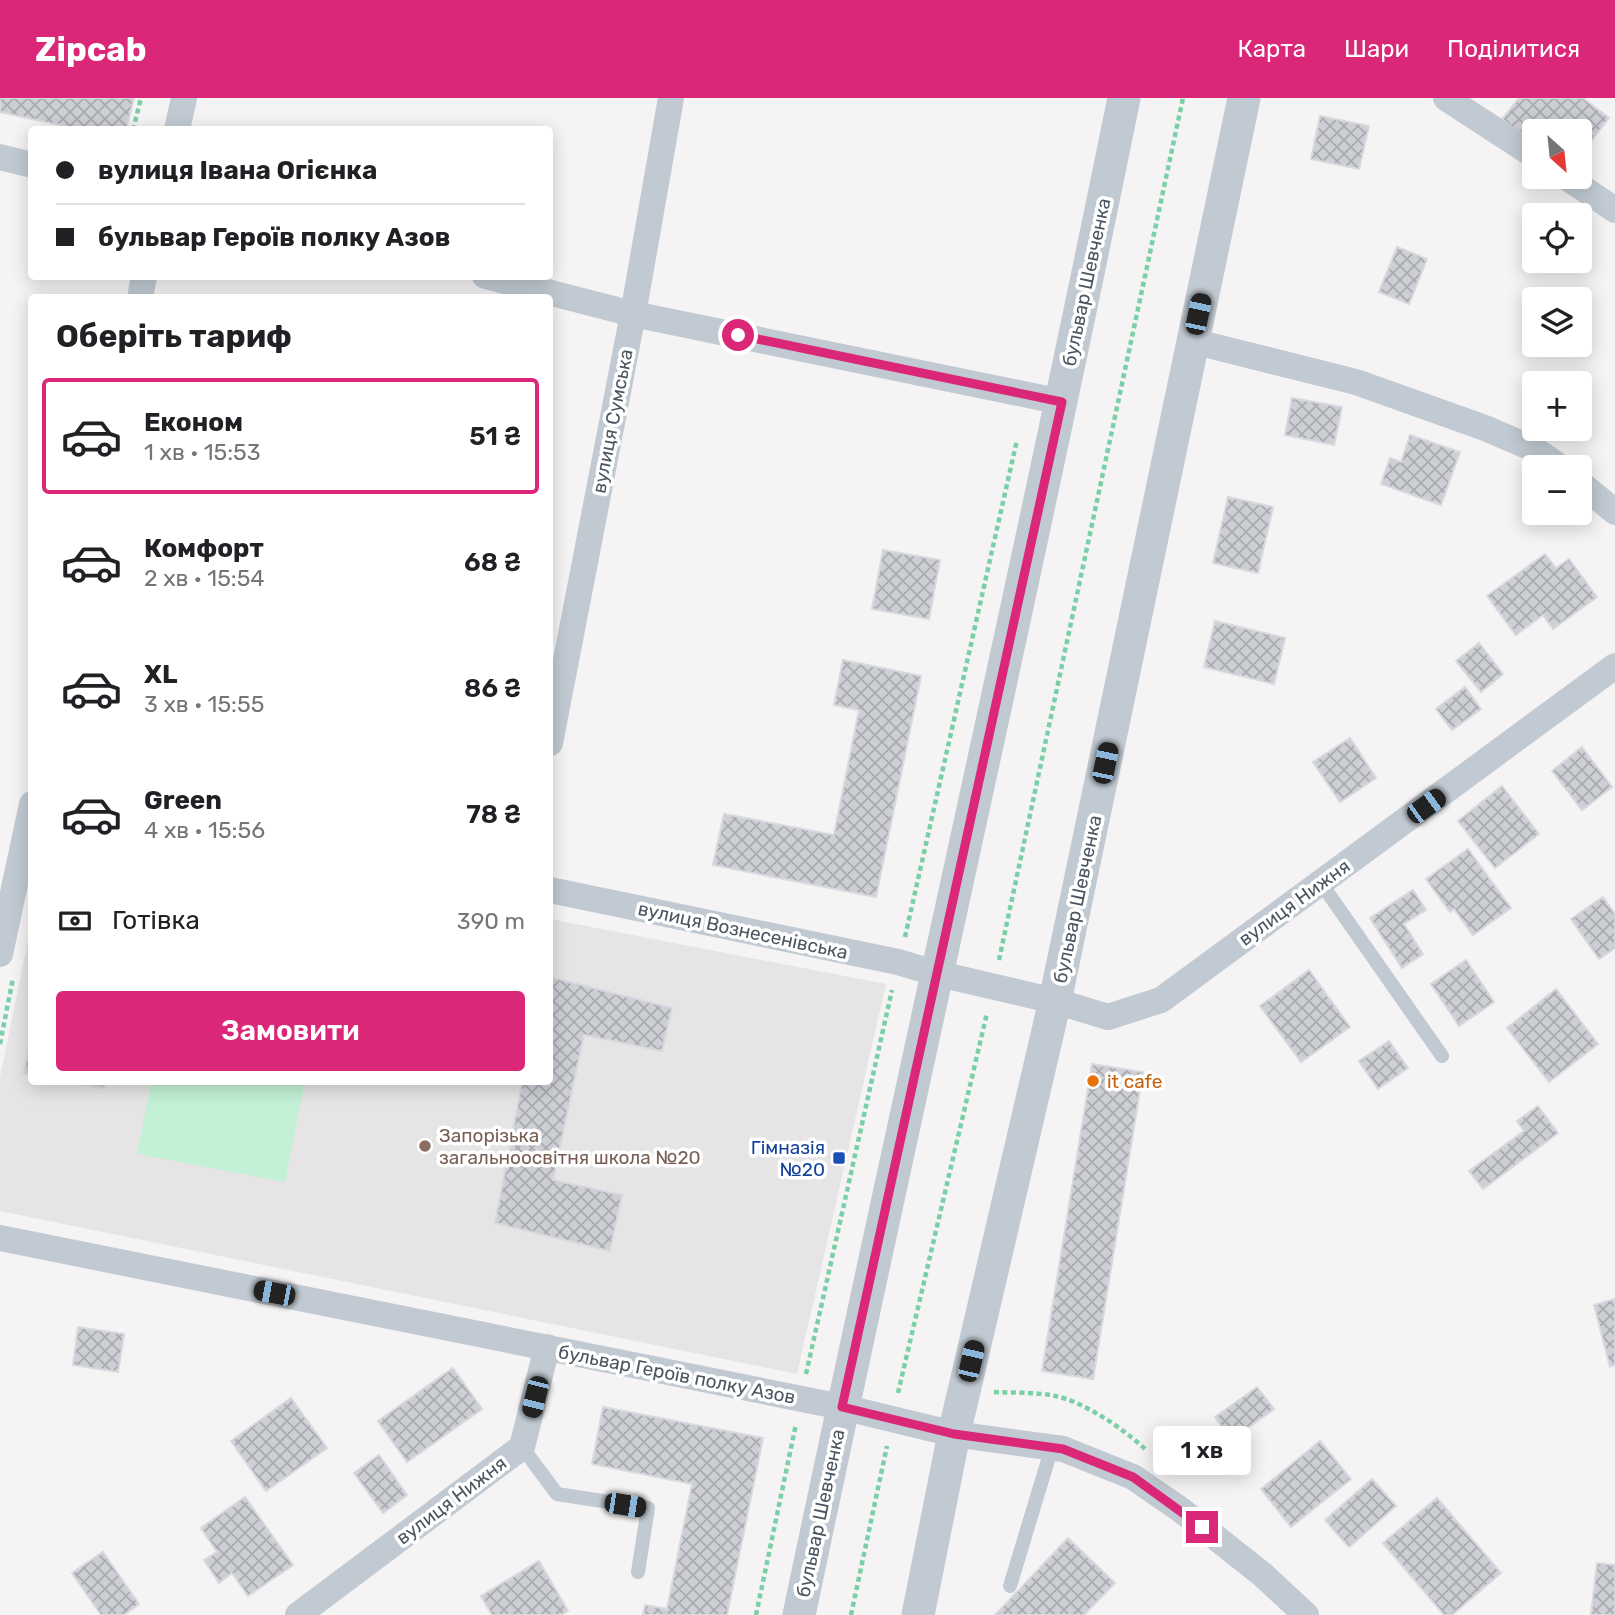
<!DOCTYPE html>
<html lang="uk">
<meta charset="utf-8">
<style>
body{margin:0;font-family:Rubik,sans-serif;background:#f2f2f2;color:#202124;height:100vh;display:flex;flex-direction:column;font-size:26px;white-space:nowrap}
*{box-sizing:border-box;margin:0}
p{font-size:23px;color:#757577}
.icon{flex:none;width:38px;height:38px;fill:none;stroke:currentColor;stroke-width:2;stroke-linecap:round;stroke-linejoin:round}
.map{position:relative;flex:1;overflow:hidden}
.side{position:absolute;left:28px;top:196px;width:525px;height:791px;display:flex;flex-direction:column;background:#fff;border-radius:7px;box-shadow:0 4px 18px #0003}
.side>*{flex:none}
.guide{position:absolute;left:28px;top:28px;width:525px;height:154px;border-radius:7px;box-shadow:0 4px 18px #0003;display:grid;align-content:center;height:154px;padding:0 28px;background:#fff}
.needle{width:46px;rotate:153deg}
.buttons{position:absolute;left:1522px;top:21px;display:grid;gap:14px}
.buttons a{display:grid;place-items:center;width:70px;height:70px;border-radius:7px;background:#fff;box-shadow:0 4px 18px #0003;font-size:35px}
.end{position:absolute;width:32px;height:32px;margin:-16px;border:9px solid #db2777;background:#fff;box-shadow:0 0 0 4px #fff}
.from{border-radius:50%}
.bubble{position:absolute;height:49px;border-radius:7px;background:#fff;box-shadow:0 4px 18px #0003;font-size:23px;font-weight:600;line-height:49px;text-align:center}
.car{position:absolute;width:21px;height:42px;margin:-21px -10px;border-radius:9px;box-shadow:0 0 5px 2px #0007;background:linear-gradient(#222 24%,#8ab4d8 0 40%,#222 0 76%,#8ab4d8 0 86%,#222 0)}
.guide b{display:flex;align-items:center;gap:24px;height:66px;font-size:26px}
.guide b+b{border-top:2px solid #e0e0e0}
.guide i{width:18px;height:18px;background:#202124}
ul{padding:0;list-style:none}
li{display:flex;align-items:center;gap:21px;height:116px;margin:0 14px 10px;padding:0 14px;border:4px solid transparent;border-radius:7px}
li div{flex:1}
li b{display:block;font-size:26px}
li em{font-style:normal;font-weight:600}
li.current{border-color:#db2777}
li>.icon{width:63px;height:63px;stroke-width:1.5}
h2{padding:0 28px;font-size:32px;line-height:84px}
.pay{display:flex;align-items:center;gap:18px;height:77px;padding:0 28px;font-size:26px}
.pay p{margin-inline-start:auto}
.primary-button{display:flex;gap:14px;margin-top:auto;padding:14px 28px}
.primary-button a{flex:1;height:80px;border-radius:7px;background:#db2777;color:#fff;font-size:28px;font-weight:600;line-height:80px;text-align:center}
header{display:flex;align-items:center;gap:42px;box-sizing:border-box;height:98px;padding:0 35px;background:#db2777;color:#fff}
header strong{font-size:33px}
nav{display:flex;gap:38px;margin-inline-start:auto;font-size:24px}
.map>svg:first-child{display:block}
</style>
<header>
<strong>Zipcab</strong>
<nav><a>Карта</a><a>Шари</a><a>Поділитися</a></nav>
</header>
<div class="map">
<svg width="1615" height="1517" viewBox="0 0 1615 1517">
<defs>
<pattern id="building-cross-hatch" width="8" height="8" patternUnits="userSpaceOnUse" patternTransform="scale(1.75)"><rect width="8" height="8" fill="#cdcfd5"/><path d="M0 0l8 8M0 8l8-8" fill="none" stroke="#a8abb0"/></pattern>
</defs>
<rect width="100%" height="100%" fill="#f5f3f3"/>
<polygon fill="#e6e4e5" points="550,821 886,886 797,1276 0,1113 0,979 31,827 32,984 550,984"/>
<polygon fill="#c3f1d5" points="151,984 305,984 285,1084 137,1056"/>
<g fill="url(#building-cross-hatch)" stroke="#d7d9de" stroke-width="2">
<polygon points="0,0 134,0 126,32 82,32 0,14"/>
<polygon points="1519,0 1583,0 1609,20 1580,57 1580,33 1535,33 1535,47 1502,21"/>
<polygon points="1320,18 1369,28 1359,71 1311,61"/>
<polygon points="1397,149 1427,161 1409,206 1379,194"/>
<polygon points="1292,300 1342,309 1334,347 1285,337"/>
<polygon points="1410,337 1460,354 1441,407 1381,386 1390,360 1401,364"/>
<polygon points="1228,399 1273,409 1258,475 1213,465"/>
<polygon points="883,452 940,462 929,521 872,511"/>
<polygon points="1545,456 1556,470 1569,461 1597,499 1553,531 1543,517 1516,537 1487,498"/>
<polygon points="1215,523 1285,540 1274,586 1204,569"/>
<polygon points="1479,545 1503,576 1481,594 1456,563"/>
<polygon points="843,562 921,578 876,799 713,767 724,716 834,737 859,612 834,607"/>
<polygon points="1465,589 1481,611 1452,632 1436,611"/>
<polygon points="1350,640 1376,680 1340,704 1313,664"/>
<polygon points="1582,649 1612,689 1582,712 1552,673"/>
<polygon points="1502,688 1539,736 1495,770 1458,723"/>
<polygon points="1468,751 1511,810 1473,837 1454,811 1450,814 1426,781"/>
<polygon points="1413,792 1426,812 1404,826 1423,856 1402,870 1370,820"/>
<polygon points="1603,799 1615,816 1615,850 1599,861 1571,821"/>
<polygon points="1466,862 1494,904 1459,928 1431,886"/>
<polygon points="1309,872 1350,929 1301,964 1260,908"/>
<polygon points="550,879 672,910 662,953 584,937 553,1082 622,1097 610,1153 495,1125 522,984 550,984"/>
<polygon points="1556,891 1598,946 1549,984 1507,930"/>
<polygon points="32,934 32,977 24,975"/>
<polygon points="1389,943 1408,970 1378,991 1359,963"/>
<polygon points="1092,966 1143,974 1093,1281 1042,1273"/>
<polygon points="69,984 105,984 104,990"/>
<polygon points="1538,1008 1558,1035 1483,1091 1469,1073 1524,1033 1517,1023"/>
<polygon points="1615,1201 1615,1267 1610,1269 1594,1207"/>
<polygon points="78,1229 124,1236 118,1274 73,1267"/>
<polygon points="453,1270 482,1311 407,1364 378,1323"/>
<polygon points="1257,1289 1274,1311 1231,1342 1215,1319"/>
<polygon points="291,1300 327,1350 266,1393 231,1343"/>
<polygon points="603,1309 763,1340 727,1517 643,1517 645,1507 667,1511 692,1386 592,1366"/>
<polygon points="1320,1343 1351,1381 1291,1429 1261,1391"/>
<polygon points="379,1357 407,1397 383,1415 354,1375"/>
<polygon points="1372,1381 1396,1408 1349,1449 1325,1422"/>
<polygon points="245,1399 293,1467 248,1498 232,1475 219,1485 204,1462 217,1454 201,1430"/>
<polygon points="1437,1400 1501,1475 1452,1517 1444,1517 1383,1445"/>
<polygon points="1068,1440 1115,1485 1084,1517 995,1517"/>
<polygon points="103,1454 139,1506 124,1517 101,1517 72,1475"/>
<polygon points="539,1463 568,1513 561,1517 492,1517 481,1498"/>
<polygon points="1597,1465 1615,1467 1615,1517 1591,1517"/>
</g>
<g fill="none" stroke-linecap="round" stroke-linejoin="round">
<g stroke="#7ad0a6" stroke-width="4.5" stroke-dasharray="5 3.5" stroke-linecap="butt">
<polyline points="133,32 141,0"/>
<polyline points="905,839 1017,342"/>
<polyline points="999,862 1183,0"/>
<polyline points="0,946 13,880"/>
<polyline points="806,1276 892,892"/>
<path d="M994,1294c20,1 42,0 61,4 28,5 70,34 90,53"/>
<polyline points="898,1295 987,915"/>
<polyline points="756,1517 796,1326"/>
<polyline points="851,1517 887,1348"/>
</g>
<g stroke="#c1cad2" stroke-width="14">
<polyline points="1321,785 1442,958"/>
<polyline points="522,1349 557,1396 648,1410 638,1474"/>
<polyline points="1010,1488 1052,1349"/>
</g>
<g stroke="#c1cad2" stroke-width="26">
<polyline points="1446,0 1535,58"/>
<polyline points="177,32 184,0"/>
<polyline points="0,59 32,67"/>
<polyline points="1566,79 1615,112"/>
<polyline points="485,178 633,216 1062,304"/>
<polyline points="140,200 144,178"/>
<polyline points="1192,243 1356,284 1485,330 1534,351 1560,369"/>
<polyline points="1580,385 1615,414"/>
<polyline points="550,645 633,216 671,0"/>
<polyline points="550,792 898,864 935,875 1055,903 1108,919 1161,902 1615,568"/>
<polyline points="0,856 32,706"/>
<polyline points="0,1140 842,1309 954,1336 1063,1351 1133,1379 1181,1412 1263,1477 1306,1517"/>
<polyline points="298,1517 522,1349 547,1249"/>
</g>
<g stroke="#c1cad2" stroke-width="33">
<path d="M799,1517c106,-506 222,-1010 325,-1517"/>
<polyline points="918,1517 954,1336 1055,903 1244,0"/>
</g>
</g>
<g fill="none" stroke-linecap="round" stroke-linejoin="round">
<polyline stroke="#db2777" stroke-width="9" points="738,237 1062,304 842,1309 954,1336 1063,1351 1133,1379 1202,1429"/>
</g>
<circle fill="#e8710a" stroke="#fff" stroke-width="2.5" cx="1093" cy="983" r="7"/>
<circle fill="#8d6e63" stroke="#fff" stroke-width="2.5" cx="425" cy="1048" r="7"/>
<rect fill="#1a4fb4" stroke="#fff" stroke-width="2.5" x="832" y="1053" width="14" height="14" rx="3.5"/>
<g text-anchor="middle" stroke-width="7" stroke-linejoin="round" paint-order="stroke">
<g font-size="19" fill="#4a5661" stroke="#fff">
<text transform="translate(1086 184) rotate(-78)" y="7">бульвар Шевченка</text>
<text transform="translate(612 323) rotate(-79)" y="7">вулиця Сумська</text>
<text transform="translate(1077 801) rotate(-78)" y="7">бульвар Шевченка</text>
<text transform="translate(1294 804) rotate(-36)" y="7">вулиця Нижня</text>
<text transform="translate(743 832) rotate(12)" y="7">вулиця Вознесенівська</text>
<text transform="translate(677 1276) rotate(11)" y="7">бульвар Героїв полку Азов</text>
<text transform="translate(451 1402) rotate(-37)" y="7">вулиця Нижня</text>
<text transform="translate(820 1415) rotate(-78)" y="7">бульвар Шевченка</text>
</g>
<g font-size="19" fill="#c56008" stroke="#fff" text-anchor="start">
<text x="1107" y="990">it cafe</text>
</g>
<g font-size="19" fill="#785e54" stroke="#fff" text-anchor="start">
<text x="439" y="1044">Запорізька<tspan x="439" dy="22">загальноосвітня школа №20</tspan></text>
</g>
<g font-size="19" fill="#164399" stroke="#fff" text-anchor="end">
<text x="825" y="1056">Гімназія<tspan x="825" dy="22">№20</tspan></text>
</g>
</g>
</svg>
<div class="buttons">
<a><svg class="needle" viewBox="-14 -14 28 28"><path d="M0-13l5 13h-10z" fill="#e53935"/><path d="M0 13l5-13h-10z" fill="#757577"/></svg></a>
<a><svg class="icon" aria-label="locate" viewBox="0 0 24 24"><circle cx="12" cy="12" r="6"/><path d="M12 2v4M12 18v4M2 12h4M18 12h4"/></svg></a>
<a><svg class="icon" aria-label="layers" viewBox="0 0 24 24"><path d="M12 4l9 5-9 5-9-5zM3 14l9 5 9-5"/></svg></a>
<a>+</a>
<a>−</a>
</div>
<i class="end from" style="left:738px;top:237px"></i>
<i class="end" style="left:1202px;top:1429px"></i>
<div class="bubble" style="left:1153px;top:1328px;width:98px">1 хв</div>
<i class="car" style="left:1198px;top:216px;rotate:12deg"></i>
<i class="car" style="left:1105px;top:665px;rotate:12deg"></i>
<i class="car" style="left:1426px;top:708px;rotate:54deg"></i>
<i class="car" style="left:274px;top:1195px;rotate:281deg"></i>
<i class="car" style="left:971px;top:1263px;rotate:13deg"></i>
<i class="car" style="left:535px;top:1299px;rotate:194deg"></i>
<i class="car" style="left:625px;top:1407px;rotate:99deg"></i>
<div class="guide">
<b><i class="from"></i>вулиця Івана Огієнка</b>
<b><i></i>бульвар Героїв полку Азов</b>
</div>
<section class="side">
<h2>Оберіть тариф</h2>
<ul>
<li class="current"><svg class="icon" aria-label="car" viewBox="0 0 24 24"><path d="M5 17H2v-5l4-1 3-4h7l3 4 3 1v5h-3M9 17h6M6 11h13"/><circle cx="7" cy="17" r="2"/><circle cx="17" cy="17" r="2"/></svg><div><b>Економ</b><p>1 хв · 15:53</p></div><em>51 ₴</em></li>
<li><svg class="icon" aria-label="car" viewBox="0 0 24 24"><path d="M5 17H2v-5l4-1 3-4h7l3 4 3 1v5h-3M9 17h6M6 11h13"/><circle cx="7" cy="17" r="2"/><circle cx="17" cy="17" r="2"/></svg><div><b>Комфорт</b><p>2 хв · 15:54</p></div><em>68 ₴</em></li>
<li><svg class="icon" aria-label="car" viewBox="0 0 24 24"><path d="M5 17H2v-5l4-1 3-4h7l3 4 3 1v5h-3M9 17h6M6 11h13"/><circle cx="7" cy="17" r="2"/><circle cx="17" cy="17" r="2"/></svg><div><b>XL</b><p>3 хв · 15:55</p></div><em>86 ₴</em></li>
<li><svg class="icon" aria-label="car" viewBox="0 0 24 24"><path d="M5 17H2v-5l4-1 3-4h7l3 4 3 1v5h-3M9 17h6M6 11h13"/><circle cx="7" cy="17" r="2"/><circle cx="17" cy="17" r="2"/></svg><div><b>Green</b><p>4 хв · 15:56</p></div><em>78 ₴</em></li>
</ul>
<div class="pay"><svg class="icon" aria-label="cash" viewBox="0 0 24 24"><path d="M3 7h18v10H3z"/><circle cx="12" cy="12" r="2"/></svg>Готівка<p>390 m</p></div>
<div class="primary-button"><a>Замовити</a></div>
</section>
</div>
